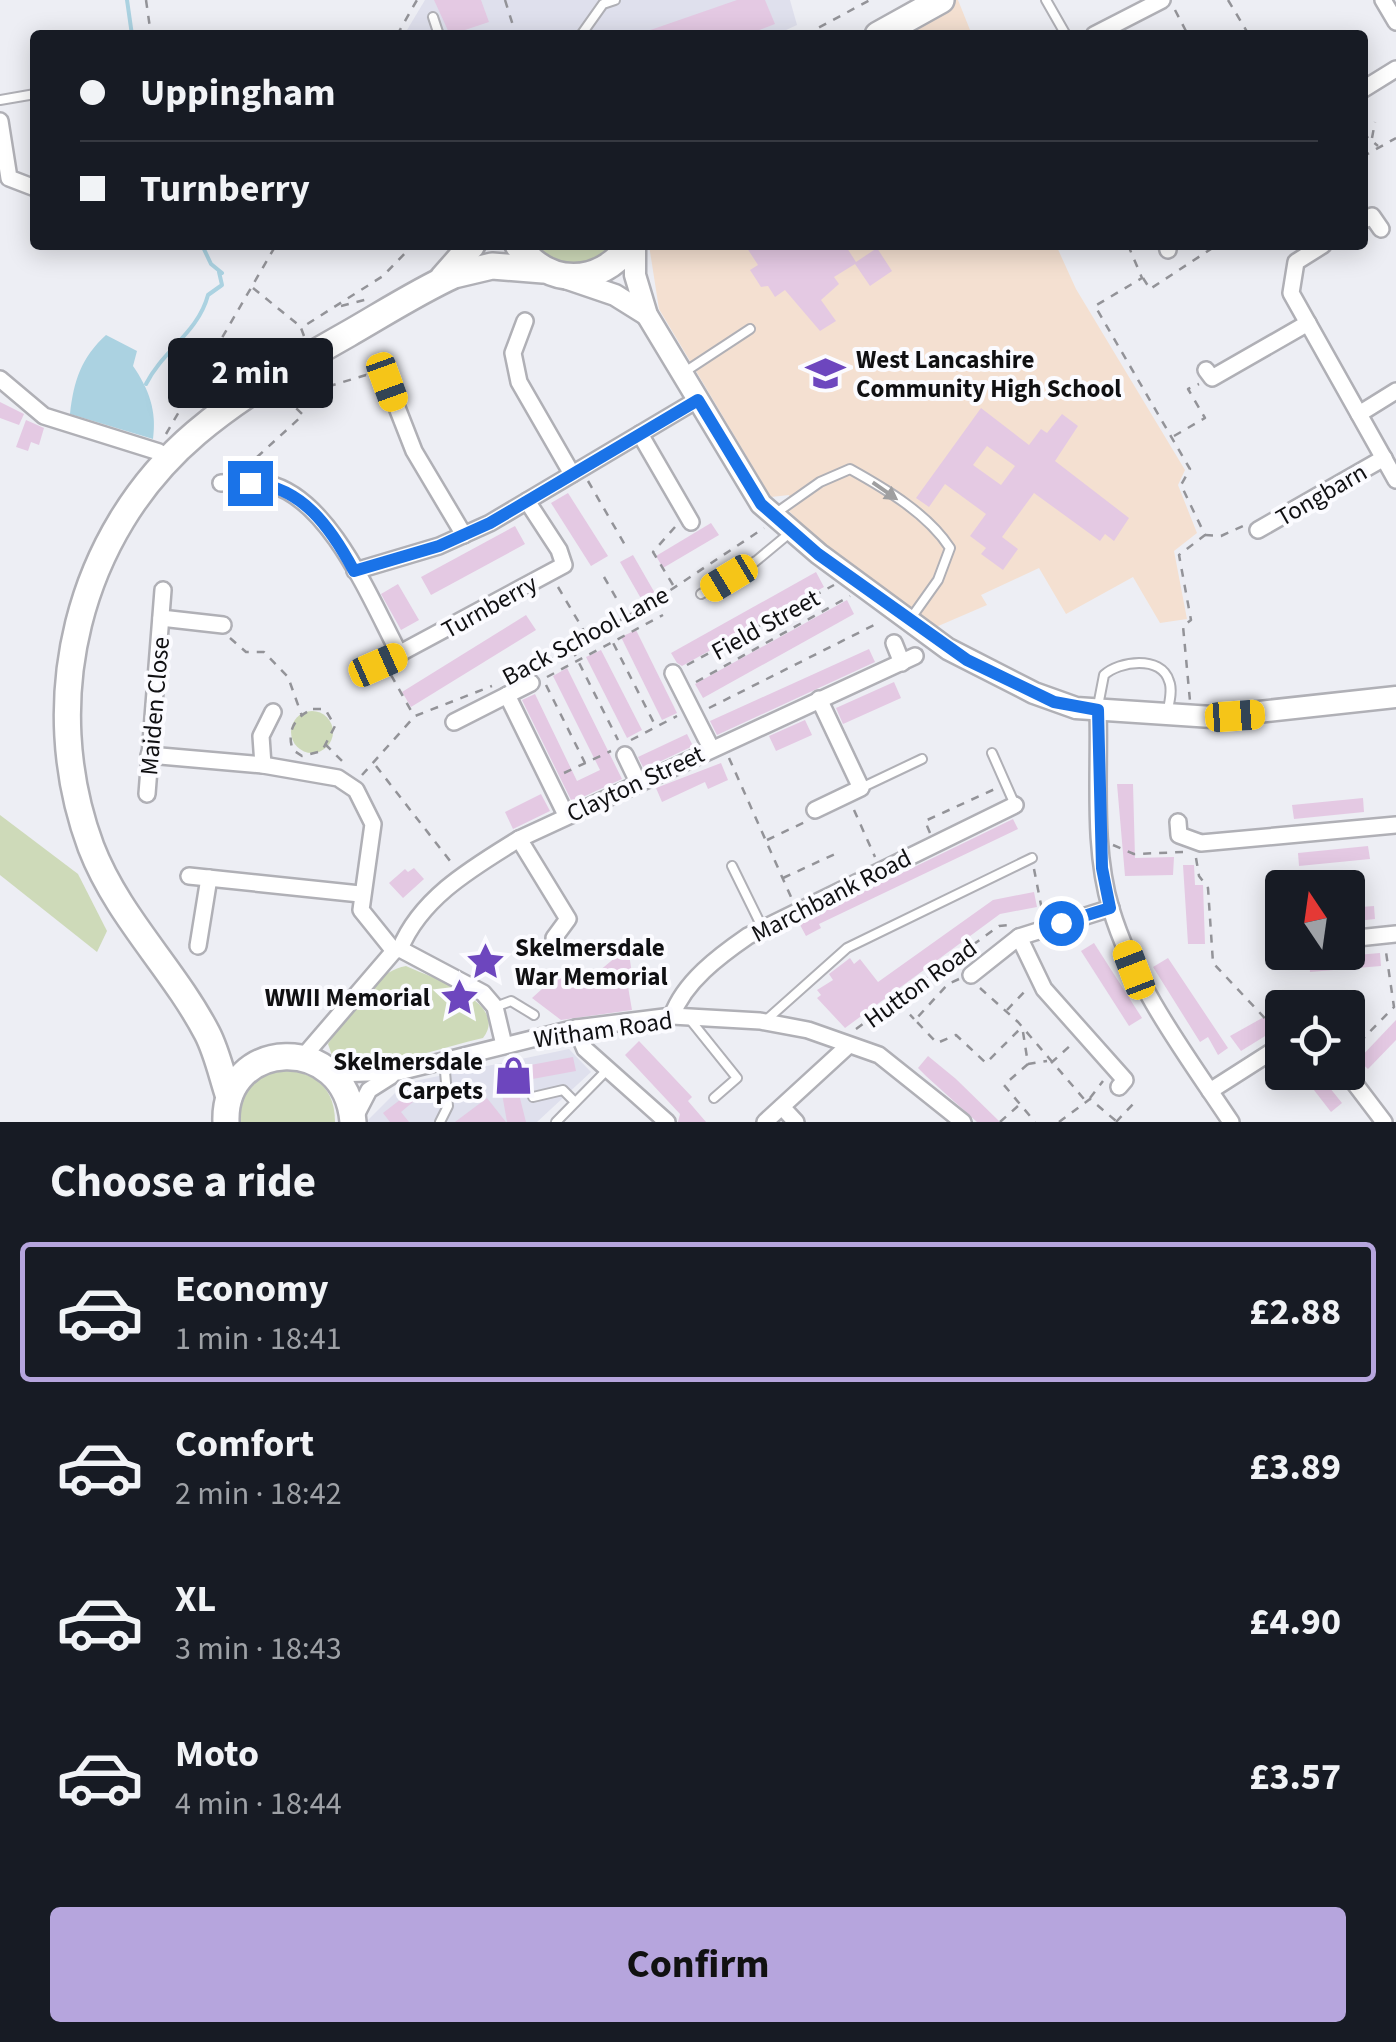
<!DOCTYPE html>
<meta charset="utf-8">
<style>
body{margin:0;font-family:"Source Sans 3",sans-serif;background:#242831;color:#f1f3f6;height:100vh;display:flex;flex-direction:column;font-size:38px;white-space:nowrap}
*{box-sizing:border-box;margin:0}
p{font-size:32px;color:#9ea1a6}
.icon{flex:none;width:55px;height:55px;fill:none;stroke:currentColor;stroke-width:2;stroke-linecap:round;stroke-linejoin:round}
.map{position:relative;height:1122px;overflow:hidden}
.panel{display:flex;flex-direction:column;background:#171b24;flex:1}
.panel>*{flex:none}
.guide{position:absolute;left:30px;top:30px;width:1338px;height:220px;border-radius:10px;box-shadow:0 5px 25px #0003;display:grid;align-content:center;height:220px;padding:0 50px;background:#171b24}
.needle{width:65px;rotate:347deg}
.fabs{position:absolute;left:1265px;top:870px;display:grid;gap:20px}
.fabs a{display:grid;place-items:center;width:100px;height:100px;border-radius:10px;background:#171b24;box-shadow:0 5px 25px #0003;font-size:50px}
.end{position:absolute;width:45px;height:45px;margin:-22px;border:12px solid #1a73e8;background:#fff;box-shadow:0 0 0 5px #fff}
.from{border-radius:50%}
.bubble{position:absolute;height:70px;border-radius:10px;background:#171b24;box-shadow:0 5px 25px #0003;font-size:32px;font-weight:700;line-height:70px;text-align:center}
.car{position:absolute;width:30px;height:60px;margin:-30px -15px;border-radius:12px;box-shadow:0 0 8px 2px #0007;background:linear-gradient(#f5c518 24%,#345 0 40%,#f5c518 0 76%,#345 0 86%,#f5c518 0)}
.guide b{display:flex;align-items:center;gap:35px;height:95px;font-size:38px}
.guide b+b{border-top:2px solid #363941}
.guide i{width:25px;height:25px;background:#f1f3f6}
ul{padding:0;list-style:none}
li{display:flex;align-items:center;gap:30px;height:140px;margin:0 20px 15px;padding:0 30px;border:5px solid transparent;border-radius:10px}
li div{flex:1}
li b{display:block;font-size:38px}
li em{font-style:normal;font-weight:700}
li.active{border-color:#b6a5dd}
li>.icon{width:90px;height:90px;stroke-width:1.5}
h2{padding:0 50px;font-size:45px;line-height:120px}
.cta{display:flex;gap:20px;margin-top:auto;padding:20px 50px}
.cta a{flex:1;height:115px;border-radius:10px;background:#b6a5dd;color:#111;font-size:40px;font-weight:700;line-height:115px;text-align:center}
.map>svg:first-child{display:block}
</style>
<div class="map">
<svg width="1396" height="1122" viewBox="0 0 1396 1122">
<rect width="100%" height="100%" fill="#edeef4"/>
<g fill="#dfe0ed">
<polygon points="425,0 790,0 797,25 775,35 404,35"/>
<polygon points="569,1049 591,1072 537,1122 366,1122 405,1083"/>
</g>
<g fill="#f4e0d1">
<polygon points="941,0 958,0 972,35 878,35"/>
<polygon points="649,245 1056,245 1076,289 1185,470 1178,485 1197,533 1174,551 1187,619 1160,623 1133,577 1066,614 1039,568 981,595 987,605 936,627 819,541 790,512 789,495 771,497 659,309"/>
</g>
<g fill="#cedab9">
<polygon points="528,245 621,245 617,251 570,271"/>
<circle cx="312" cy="732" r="21"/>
<polygon points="0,815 78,874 107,931 97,952 0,875"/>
<path d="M406,966c23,11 105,36 77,72 -50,11 -100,34 -150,20l-5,-14c18,-27 44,-72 78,-78z"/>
<path d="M269,1068c36,1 66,12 66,54h-103l7,-30z"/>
</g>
<path fill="#abd2e1" d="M106,335l31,16 -4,15c16,23 24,45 20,73l-83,-25c4,-34 11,-56 36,-79z"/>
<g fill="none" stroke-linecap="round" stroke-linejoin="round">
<g stroke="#abd2e1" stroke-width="4">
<polyline points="127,0 132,35"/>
<polyline points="202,245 211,264 222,273"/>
<path d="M146,384c17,-34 52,-51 62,-89l14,-10 -3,-13"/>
</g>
</g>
<g fill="#e4c9e3" fill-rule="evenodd">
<polygon points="434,0 481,0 489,22 450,35"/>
<polygon points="737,0 765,0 775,24 746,35 636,35"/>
<polygon points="745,245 845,245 856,262 877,248 892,271 870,286 855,264 834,277 839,284 821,300 836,321 820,331 785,290 775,297 768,286 761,287 750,270 758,265"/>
<polygon points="0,402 24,414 19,425 0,418"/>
<path d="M981,408l48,37 12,-16 6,4 15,-19 16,12 -23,35 74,57 -15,23 -9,-7 -5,7 -66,-48 -32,44 16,12 -15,21 -22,-16 5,-6 -16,-12 16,-22 -41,-30 -16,23 -13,-9zM987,446l28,20 -14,19 -28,-20z"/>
<polygon points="26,420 44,428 39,445 31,442 28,451 16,447"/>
<polygon points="568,493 608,556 591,566 551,503"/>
<polygon points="711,523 719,535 663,568 656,556"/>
<polygon points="515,526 525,544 431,595 421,577"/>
<polygon points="633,555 656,595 643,602 620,562"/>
<polygon points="816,572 824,587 682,666 677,663 671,653"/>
<polygon points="398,584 419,620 401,630 381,594"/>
<polygon points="847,600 854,614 703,698 695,684"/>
<polygon points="526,615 536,630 411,707 402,692"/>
<polygon points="636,630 677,713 662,720 621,637"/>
<polygon points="869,649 875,662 717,735 710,721"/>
<polygon points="601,650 642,730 627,738 586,657"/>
<polygon points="567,668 622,779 572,802 522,700 535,694 577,781 600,770 553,676"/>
<polygon points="894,682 901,698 843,724 836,708"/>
<polygon points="805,720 812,735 776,751 769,736"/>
<polygon points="687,734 693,746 644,769 638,757"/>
<polygon points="721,763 728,780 708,789 705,782 662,802 656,788"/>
<polygon points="1117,784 1133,784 1135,858 1174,857 1173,875 1125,876"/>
<polygon points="541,794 550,811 513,829 505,812"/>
<polygon points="1363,798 1364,812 1294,819 1292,805"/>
<polygon points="1013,819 1018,829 819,924 821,928 806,936 799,923"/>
<polygon points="1368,846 1370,859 1299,866 1298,853"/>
<polygon points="1183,865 1194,865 1195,885 1203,885 1205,944 1188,944"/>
<polygon points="414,868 424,879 403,898 389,883 405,869 408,872"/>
<polygon points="1034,892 1037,907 1000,914 845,1028 817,998 821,995 817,990 833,980 829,974 850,958 854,964 860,959 878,982 993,900"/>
<polygon points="1374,906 1375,919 1348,922 1348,908"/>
<polygon points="1094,943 1142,1018 1129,1026 1081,951"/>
<polygon points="628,947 632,974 626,975 632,1010 561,1020 532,998 562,971 581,986"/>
<polygon points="1380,953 1381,966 1310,972 1309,959"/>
<polygon points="1168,958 1228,1048 1218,1055 1208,1037 1200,1042 1153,967"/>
<polygon points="1264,1017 1273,1031 1241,1051 1230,1036"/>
<polygon points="1396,1020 1396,1040 1368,1069 1358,1060"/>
<polygon points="639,1041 692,1097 688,1101 706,1122 678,1122 680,1114 625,1055"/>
<polygon points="928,1056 956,1079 1000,1122 977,1122 926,1076 918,1068"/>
<polygon points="573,1057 576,1071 516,1082 526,1122 507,1122 498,1071"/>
<polygon points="1300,1072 1317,1072 1342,1103 1331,1112"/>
<polygon points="414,1089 420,1096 401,1112 409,1122 390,1122 383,1113"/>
<polygon points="487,1098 506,1122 455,1122"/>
</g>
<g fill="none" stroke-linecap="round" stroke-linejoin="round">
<defs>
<g id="service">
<polyline points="1046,0 1066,35"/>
<polyline points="433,17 439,35"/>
<polyline points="581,35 603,4 615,0"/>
<polyline points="0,100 35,94"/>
<polyline points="683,373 750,329"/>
<path d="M776,513l44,-31 30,-13c36,20 78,45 100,79l-12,32 -27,38"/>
<polyline points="701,594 756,561 791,532"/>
<path d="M1098,706l6,-31c15,-14 57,-20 65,6 4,9 0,23 -2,33"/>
<polyline points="992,753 1015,805"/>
<polyline points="863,787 922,759"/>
<polyline points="732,866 762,927"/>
<polyline points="495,1007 511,1001 534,1015"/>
<polyline points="688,1017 737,1078 714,1098"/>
<polyline points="764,1022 847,948 1032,858"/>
<polyline points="533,1097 563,1090 575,1102"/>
<polyline points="440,1122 448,1106 444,1060"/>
<polyline points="556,1122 609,1068"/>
</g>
<g id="minor">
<polyline points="1383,0 1396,22"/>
<polyline points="1094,35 1162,0"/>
<polyline points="1362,90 1396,69"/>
<polyline points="0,121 9,178 35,188"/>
<polyline points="1362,221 1372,216 1381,229"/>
<polyline points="1167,245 1168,250"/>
<polyline points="1323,245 1296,262 1291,293 1396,480"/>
<polyline points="525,321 513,353 519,382 572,474"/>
<polyline points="1206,370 1212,378 1308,323"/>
<polyline points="0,379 44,416 159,452"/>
<polyline points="387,382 414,451 464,535"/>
<polyline points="1359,414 1396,391"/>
<polyline points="640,434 691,522"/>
<path d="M221,483c15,-1 33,-2 48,1 62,15 103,119 131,171"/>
<polyline points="1258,530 1384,458"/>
<polyline points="355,571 439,546 490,523 697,400"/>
<polyline points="161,618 223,625"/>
<polyline points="894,643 902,663"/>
<polyline points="378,665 564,565 559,550 527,501"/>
<polyline points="673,673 711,748"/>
<polyline points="507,695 566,815"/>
<path d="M1098,710c2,64 -6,137 13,199 23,77 76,147 120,213"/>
<polyline points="454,722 531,683"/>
<polyline points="149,755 263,765 338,778 356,790 373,824 361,910 394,951"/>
<polyline points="625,755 638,782"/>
<polyline points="263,765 261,736 273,712"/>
<polyline points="147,794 163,590"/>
<polyline points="815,810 861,788 819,699"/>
<polyline points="1178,822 1179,835 1201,843 1396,825"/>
<polyline points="519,839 568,919 554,938"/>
<polyline points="189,876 360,894"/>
<polyline points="1019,937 1044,989 1125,1080 1119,1087"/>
<polyline points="1348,939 1396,934"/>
<polyline points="198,946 209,878"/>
<polyline points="1278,946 1282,945"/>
<path d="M400,949c21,-52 74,-82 119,-110l396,-183"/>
<polyline points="394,951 400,949 483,993 495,1007 504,1045"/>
<polyline points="971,975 1019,937 1111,908"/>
<path d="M672,1016c12,-34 47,-60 76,-80l267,-131"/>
<polyline points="576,1028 585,1049 667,1122"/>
<polyline points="303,1057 394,951"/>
<polyline points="1346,1072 1384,1122"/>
<polyline points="335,1074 399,1072 576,1028 672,1016 760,1021 808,1030 879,1055 963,1122"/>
<polyline points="1210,1091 1282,1045"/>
<polyline points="782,1107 796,1122"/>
<polyline points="355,1117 369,1090 391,1076"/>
<polyline points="765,1122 849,1045"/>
</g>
<g id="tertiary">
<polyline points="635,245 635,275 647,315 761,504 819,554 948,649 1034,693 1076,708 1212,717 1396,697"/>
<polyline points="568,279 615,295 647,315"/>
</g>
<g id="primary">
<polyline points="878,35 941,0"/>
<path d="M518,245c30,42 81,42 112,0"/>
<polyline points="443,278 472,245"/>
<path d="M229,1097c-7,-21 -12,-45 -22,-64 -34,-65 -89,-116 -116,-186 -54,-145 -14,-313 105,-414 46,-39 99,-69 152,-99 35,-20 69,-42 106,-59l38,-9 51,4"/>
<path d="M226,1122c-3,-84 120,-90 127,0"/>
</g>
</defs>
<use href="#service" stroke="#b0b0b6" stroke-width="12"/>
<use href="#minor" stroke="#b0b0b6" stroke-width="20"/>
<use href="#tertiary" stroke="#b0b0b6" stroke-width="25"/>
<use href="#primary" stroke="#b0b0b6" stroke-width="30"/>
<g stroke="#939398" stroke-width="2.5" stroke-dasharray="8 8" stroke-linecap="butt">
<polyline points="146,0 151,35"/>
<polyline points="505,0 516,35"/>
<polyline points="1228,0 1249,35"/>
<polyline points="1175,10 1188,35"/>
<polyline points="397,35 417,0"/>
<polyline points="805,35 870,0"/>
<polyline points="1362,133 1378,146"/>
<polyline points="1372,138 1375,122"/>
<polyline points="1362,157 1396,138"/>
<polyline points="1128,245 1142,278 1095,306 1190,469 1181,485 1205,535 1179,555 1191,620 1183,626 1190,701"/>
<polyline points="1143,278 1150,289 1217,245"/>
<polyline points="253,288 301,327"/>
<polyline points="341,306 368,299"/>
<polyline points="304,336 301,328 383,276 413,245"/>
<polyline points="269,405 285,399"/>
<polyline points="166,434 276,245"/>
<polyline points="1174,436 1205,418 1188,389 1199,384"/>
<polyline points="245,468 303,415 287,399 366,375 374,378"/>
<polyline points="588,481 625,545"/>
<polyline points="1205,535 1221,536 1243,526"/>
<polyline points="604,577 626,615"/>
<polyline points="673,585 653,552 675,527"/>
<polyline points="558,587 587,636"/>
<polyline points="606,629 655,725"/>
<polyline points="230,638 246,652 264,652 288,677 302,716"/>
<polyline points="572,649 618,740"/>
<polyline points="687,665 834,585"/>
<polyline points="532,670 654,601 764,528"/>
<polyline points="391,675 414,716"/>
<polyline points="547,677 663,615"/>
<polyline points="696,682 850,596"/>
<polyline points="546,685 585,763"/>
<polyline points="709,708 880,622"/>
<path d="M313,709h12l10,17 -13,25 -20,5 -9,-6c-7,-18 2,-34 20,-41z"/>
<polyline points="631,740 677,716"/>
<polyline points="325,744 345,764"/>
<polyline points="729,758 791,897"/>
<polyline points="376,766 454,866"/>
<polyline points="564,773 611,751"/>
<polyline points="362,775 415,716 492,686"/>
<polyline points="854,810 875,857"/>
<polyline points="930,833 925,821 997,788"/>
<polyline points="767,840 805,822"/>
<polyline points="1113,845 1134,854 1183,852"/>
<polyline points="1196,858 1199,876 1208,888 1213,963 1276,1030"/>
<polyline points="1034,869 1043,915"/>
<polyline points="783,878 835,854"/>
<polyline points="959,979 948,984 915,1020 937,1043 956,1035 986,1063 1021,1028"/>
<polyline points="980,988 1018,1022 1084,1099"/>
<polyline points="899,1003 914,1019"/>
<polyline points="1007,1010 1029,987"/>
<polyline points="1272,1022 1282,1026"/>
<polyline points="856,1029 999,926 1009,925"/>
<polyline points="1023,1032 1028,1064 1047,1061"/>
<polyline points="1348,1054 1394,1007 1386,952"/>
<polyline points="1051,1063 1071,1045"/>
<polyline points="1028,1064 1004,1085 1035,1122"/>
<polyline points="1090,1098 1103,1081"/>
<polyline points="1000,1122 1018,1106"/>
<polyline points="1059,1122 1090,1099 1116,1121"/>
<polyline points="1116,1122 1134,1103 1130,1099"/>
</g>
<use href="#service" stroke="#fff" stroke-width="8"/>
<use href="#minor" stroke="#fff" stroke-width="15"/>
<use href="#tertiary" stroke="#fff" stroke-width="20"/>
<use href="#primary" stroke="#fff" stroke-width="25"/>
</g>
<defs><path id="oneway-solid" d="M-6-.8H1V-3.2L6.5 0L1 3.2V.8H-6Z" transform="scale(2.5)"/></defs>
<use fill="#9f9fa0" href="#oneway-solid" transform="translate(885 491) rotate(35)"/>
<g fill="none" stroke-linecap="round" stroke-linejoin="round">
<path stroke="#1a73e8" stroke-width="12" d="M250,483c52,3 81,45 104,88l85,-25 51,-23 208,-123 63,104 57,50 149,106 87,42 44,8 4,158 8,40 -49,15"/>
</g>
<defs>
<symbol id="school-bare" viewBox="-9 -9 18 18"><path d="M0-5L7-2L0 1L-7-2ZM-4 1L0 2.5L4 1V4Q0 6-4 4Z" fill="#6d46be" stroke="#fbfbff" stroke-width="2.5" paint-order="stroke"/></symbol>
<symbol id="sight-bare" viewBox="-9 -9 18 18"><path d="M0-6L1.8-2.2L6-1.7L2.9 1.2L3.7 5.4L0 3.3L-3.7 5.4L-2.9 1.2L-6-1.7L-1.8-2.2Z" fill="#6d46be" stroke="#fbfbff" stroke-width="2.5" paint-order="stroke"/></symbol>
<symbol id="shop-bare" viewBox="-9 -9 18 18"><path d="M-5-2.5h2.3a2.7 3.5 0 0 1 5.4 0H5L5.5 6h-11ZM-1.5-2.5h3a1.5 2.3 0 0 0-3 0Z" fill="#6d46be" stroke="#fbfbff" stroke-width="2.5" paint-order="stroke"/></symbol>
</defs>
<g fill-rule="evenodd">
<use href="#school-bare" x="798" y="346" width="55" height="55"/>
<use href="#sight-bare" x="458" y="934" width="55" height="55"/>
<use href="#sight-bare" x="432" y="970" width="55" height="55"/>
<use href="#shop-bare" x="486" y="1048" width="55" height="55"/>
</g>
<g text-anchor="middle" stroke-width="8" stroke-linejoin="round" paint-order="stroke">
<g font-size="25" font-weight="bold" fill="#101012" stroke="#fbfbff" text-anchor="start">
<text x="856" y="368">West Lancashire<tspan x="856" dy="29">Community High School</tspan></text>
<text x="515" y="956">Skelmersdale<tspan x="515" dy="29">War Memorial</tspan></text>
<text x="430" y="1006" text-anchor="end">WWII Memorial</text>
<text x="483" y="1070" text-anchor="end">Skelmersdale<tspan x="483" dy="29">Carpets</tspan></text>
</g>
<g font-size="25" fill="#101012" stroke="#fbfbff">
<text transform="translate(1321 494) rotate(-30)" y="9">Tongbarn</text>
<text transform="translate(489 606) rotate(-29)" y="9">Turnberry</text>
<text transform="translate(765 624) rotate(-29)" y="9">Field Street</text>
<text transform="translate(585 635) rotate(-28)" y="9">Back School Lane</text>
<text transform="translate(154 706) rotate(-85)" y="9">Maiden Close</text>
<text transform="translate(635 783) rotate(-25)" y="9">Clayton Street</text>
<text transform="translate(831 895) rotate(-27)" y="9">Marchbank Road</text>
<text transform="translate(920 983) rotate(-36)" y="9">Hutton Road</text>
<text transform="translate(603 1029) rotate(-8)" y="9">Witham Road</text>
</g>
</g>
</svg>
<div class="fabs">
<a><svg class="needle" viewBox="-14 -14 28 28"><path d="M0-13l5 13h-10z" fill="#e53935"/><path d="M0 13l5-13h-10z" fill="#9ea1a6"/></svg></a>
<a><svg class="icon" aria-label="locate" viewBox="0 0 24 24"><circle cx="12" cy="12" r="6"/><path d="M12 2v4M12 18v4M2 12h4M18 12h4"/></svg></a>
</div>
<i class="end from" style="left:1061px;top:923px"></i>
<i class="end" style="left:250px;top:483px"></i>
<div class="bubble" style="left:168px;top:338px;width:165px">2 min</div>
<i class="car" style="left:387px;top:382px;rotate:160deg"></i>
<i class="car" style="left:729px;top:578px;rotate:239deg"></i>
<i class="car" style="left:378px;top:665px;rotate:66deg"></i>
<i class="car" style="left:1235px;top:716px;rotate:86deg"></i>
<i class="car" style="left:1134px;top:970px;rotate:339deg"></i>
<div class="guide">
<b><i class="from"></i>Uppingham</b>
<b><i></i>Turnberry</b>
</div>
</div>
<section class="panel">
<h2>Choose a ride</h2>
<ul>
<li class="active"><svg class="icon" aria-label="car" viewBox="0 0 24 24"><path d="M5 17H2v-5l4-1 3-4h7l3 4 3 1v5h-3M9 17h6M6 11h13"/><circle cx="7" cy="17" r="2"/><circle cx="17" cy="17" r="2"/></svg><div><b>Economy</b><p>1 min · 18:41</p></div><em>£2.88</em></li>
<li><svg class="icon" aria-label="car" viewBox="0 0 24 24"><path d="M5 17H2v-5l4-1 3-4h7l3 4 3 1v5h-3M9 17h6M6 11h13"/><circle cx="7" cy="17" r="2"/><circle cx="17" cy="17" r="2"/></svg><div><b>Comfort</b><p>2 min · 18:42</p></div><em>£3.89</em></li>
<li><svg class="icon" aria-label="car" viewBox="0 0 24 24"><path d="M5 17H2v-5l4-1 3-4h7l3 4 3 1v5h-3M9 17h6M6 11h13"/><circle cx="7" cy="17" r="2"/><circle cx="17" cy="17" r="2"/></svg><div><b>XL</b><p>3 min · 18:43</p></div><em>£4.90</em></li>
<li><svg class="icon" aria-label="car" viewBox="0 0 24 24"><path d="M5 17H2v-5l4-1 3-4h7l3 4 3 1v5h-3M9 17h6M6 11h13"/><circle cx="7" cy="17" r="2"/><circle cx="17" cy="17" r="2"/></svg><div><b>Moto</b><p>4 min · 18:44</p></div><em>£3.57</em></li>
</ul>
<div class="cta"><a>Confirm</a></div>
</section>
